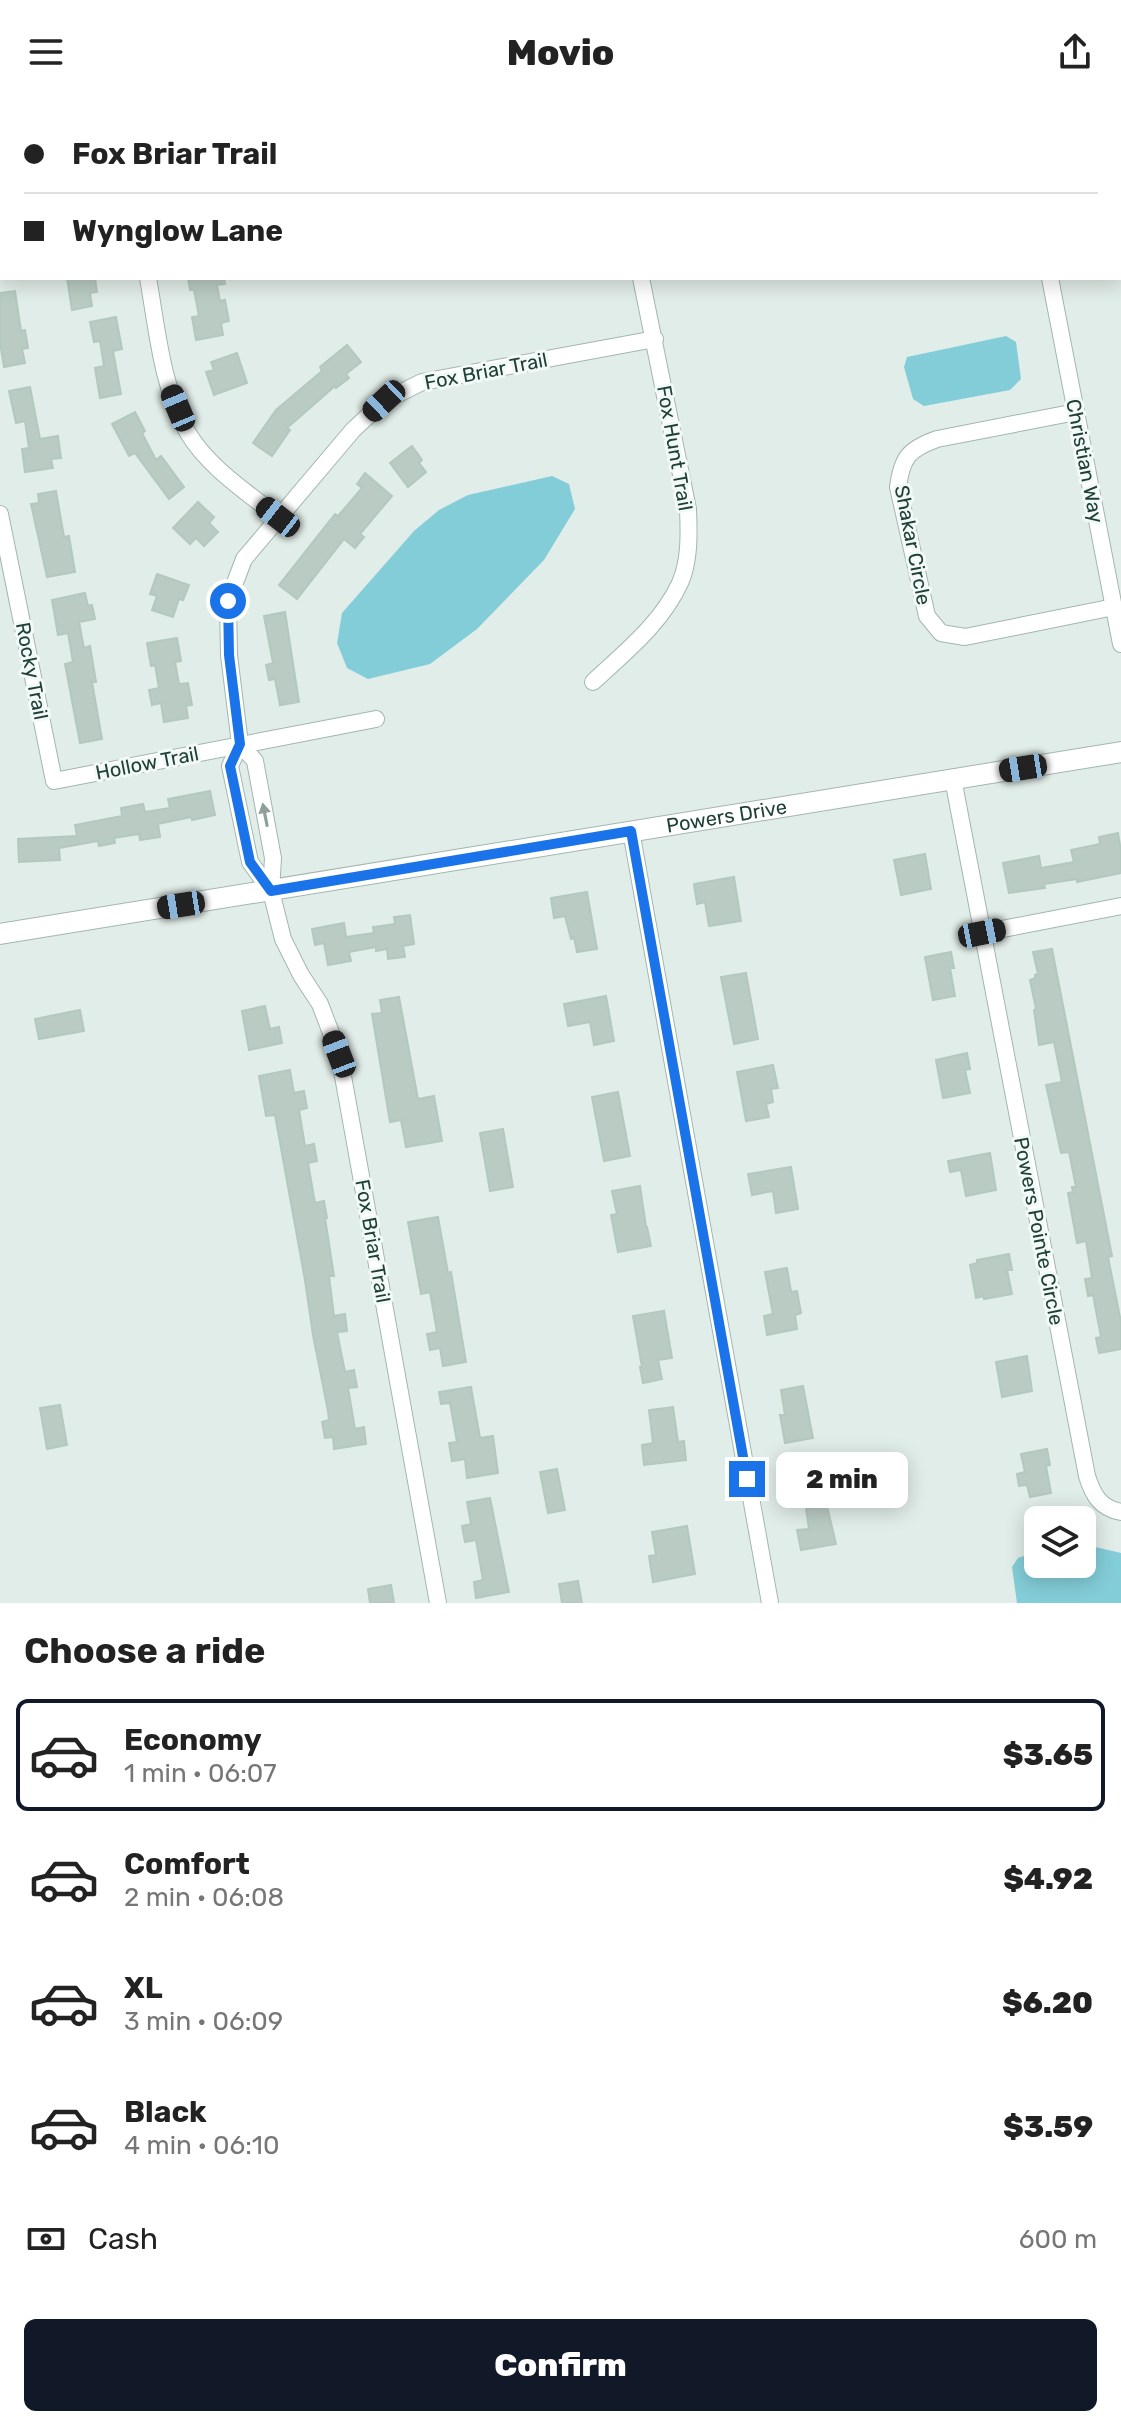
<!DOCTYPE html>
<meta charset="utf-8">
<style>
body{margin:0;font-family:Rubik,sans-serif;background:#f2f2f2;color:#222;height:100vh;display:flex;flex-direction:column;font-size:30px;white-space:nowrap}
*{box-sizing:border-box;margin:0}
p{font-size:26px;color:#767676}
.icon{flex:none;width:44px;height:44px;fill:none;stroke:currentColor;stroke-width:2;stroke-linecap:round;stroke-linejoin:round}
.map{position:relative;height:1499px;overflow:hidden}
.panel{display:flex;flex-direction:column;background:#fff;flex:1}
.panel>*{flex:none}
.banner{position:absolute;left:0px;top:0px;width:1122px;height:176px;box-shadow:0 4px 20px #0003;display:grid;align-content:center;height:176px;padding:0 24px;background:#fff}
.controls{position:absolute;left:1024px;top:1402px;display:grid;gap:16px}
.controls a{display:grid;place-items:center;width:72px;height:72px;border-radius:12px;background:#fff;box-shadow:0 4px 20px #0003;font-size:40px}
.end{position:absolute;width:36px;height:36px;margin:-18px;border:10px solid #1a73e8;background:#fff;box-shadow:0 0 0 4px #fff}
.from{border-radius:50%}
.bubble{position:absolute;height:56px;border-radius:12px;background:#fff;box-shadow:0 4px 20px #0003;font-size:26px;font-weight:800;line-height:56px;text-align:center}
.car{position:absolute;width:24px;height:48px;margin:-24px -12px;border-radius:10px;box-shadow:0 0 6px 2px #0007;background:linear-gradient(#222 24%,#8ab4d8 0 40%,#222 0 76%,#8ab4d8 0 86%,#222 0)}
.banner b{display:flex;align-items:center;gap:28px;height:76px;font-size:30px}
.banner b+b{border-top:2px solid #e0e0e0}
.banner i{width:20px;height:20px;background:#222}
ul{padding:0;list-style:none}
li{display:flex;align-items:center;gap:24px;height:112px;margin:0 16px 12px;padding:0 8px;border:4px solid transparent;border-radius:12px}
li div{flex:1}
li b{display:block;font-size:30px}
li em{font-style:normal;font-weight:800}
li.current{border-color:#111827}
li>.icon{width:72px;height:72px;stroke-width:1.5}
h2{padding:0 24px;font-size:36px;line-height:96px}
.pay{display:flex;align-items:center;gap:20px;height:88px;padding:0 24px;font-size:30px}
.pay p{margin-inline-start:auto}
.primary-button{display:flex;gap:16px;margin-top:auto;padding:16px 24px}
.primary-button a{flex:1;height:92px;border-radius:12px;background:#111827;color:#fff;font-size:32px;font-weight:800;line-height:92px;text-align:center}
header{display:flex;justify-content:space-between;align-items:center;height:104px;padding:0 24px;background:#fff;font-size:36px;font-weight:800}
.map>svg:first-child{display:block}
</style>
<header><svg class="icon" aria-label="menu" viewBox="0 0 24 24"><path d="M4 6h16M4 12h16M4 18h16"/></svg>Movio<svg class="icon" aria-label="share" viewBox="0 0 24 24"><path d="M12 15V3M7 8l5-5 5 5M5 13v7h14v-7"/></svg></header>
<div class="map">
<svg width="1121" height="1499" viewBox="0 0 1121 1499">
<rect width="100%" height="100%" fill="#e1ede8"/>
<g fill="#83cdd8">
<polygon points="1006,232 1016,238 1021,275 1010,286 924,302 913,295 904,263 907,253"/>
<polygon points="552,372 569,380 575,405 544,456 477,525 430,560 368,575 347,564 337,539 342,509 414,427 439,406 468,391"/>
<polygon points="1082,1440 1121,1449 1121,1499 1017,1499 1012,1463 1018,1454 1038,1447 1038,1460 1082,1460"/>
</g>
<g fill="#b9cbc3" stroke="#b3c8bf" stroke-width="2">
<polygon points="67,174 95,174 97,188 90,189 92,202 72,206"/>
<polygon points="188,174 224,174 225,180 217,181 220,197 225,196 229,217 221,219 223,231 196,236 192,213 199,212 194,186 190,186"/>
<polygon points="15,187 21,227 25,226 28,244 22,245 25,259 4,263 0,239 0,189"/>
<polygon points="116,213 122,245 113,247 121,290 100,294 95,264 104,262 100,237 94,238 90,218"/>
<polygon points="347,241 361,258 346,270 349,274 336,284 335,282 287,324 290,326 272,352 253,339 276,306 322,267 320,263"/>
<polygon points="237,249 247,279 214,291 206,268 214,266 211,258"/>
<polygon points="30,283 40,335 58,332 61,354 51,355 53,364 25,368 22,345 29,344 25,317 16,319 9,287"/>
<polygon points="135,308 145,327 142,329 156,356 161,352 184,383 169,395 135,349 129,352 112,320"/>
<polygon points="412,342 422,356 419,359 426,368 408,383 390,359"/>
<polygon points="365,369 392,392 360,430 364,433 355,444 344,435 297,495 279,481 335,410 338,412 362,384 357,380"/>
<polygon points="56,387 64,433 69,432 75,468 47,473 31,400 39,399 38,390"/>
<polygon points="198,398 214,413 209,419 218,428 204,442 196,434 190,440 173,424"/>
<polygon points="157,470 189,481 183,496 179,495 173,513 152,506 157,492 150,490"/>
<polygon points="85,489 88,502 92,501 95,515 79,518 84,544 90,542 96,578 92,578 102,635 80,639 65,560 73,558 68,529 58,531 52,496"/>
<polygon points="285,508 299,598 280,601 275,575 269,576 266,561 273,559 264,512"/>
<polygon points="177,534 181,557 175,558 179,580 188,579 192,601 186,602 188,614 164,618 161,599 152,601 149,586 159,584 155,561 151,562 147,539"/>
<polygon points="210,687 215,711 192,716 191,713 158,720 160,733 140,736 139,730 114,734 115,739 99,742 98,737 59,744 60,756 19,758 18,735 77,732 75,721 122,712 121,704 143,700 145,708 170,704 168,695"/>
<polygon points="1118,729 1121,747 1121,769 1077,778 1077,775 1044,780 1045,784 1009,789 1003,759 1039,752 1041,764 1074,758 1071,746 1100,740 1099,733"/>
<polygon points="925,750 931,785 901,791 894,756"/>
<polygon points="734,773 741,817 709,822 705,798 697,800 694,780"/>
<polygon points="587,788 597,845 577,848 574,834 571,835 565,812 554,814 551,794"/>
<polygon points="410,811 414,840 403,842 405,853 388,855 387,845 376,847 376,843 349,848 351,857 328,861 324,839 315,841 312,825 344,819 346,833 374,829 373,823 395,820 394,813"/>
<polygon points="1052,845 1112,1152 1108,1153 1121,1218 1121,1245 1099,1249 1096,1234 1101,1233 1093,1191 1088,1192 1085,1175 1092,1174 1086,1137 1077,1139 1068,1089 1073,1088 1072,1083 1076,1083 1069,1048 1061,1049 1046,981 1062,978 1054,938 1039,941 1034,906 1036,905 1030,876 1035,874 1035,871 1038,870 1033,848"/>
<polygon points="951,848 954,864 950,864 955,892 933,896 925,853"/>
<polygon points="746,869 758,935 734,940 721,873"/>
<polygon points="606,892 614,937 594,941 590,918 568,922 564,900"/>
<polygon points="399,893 418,995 434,992 442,1037 406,1043 401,1016 390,1018 372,910 382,909 380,896"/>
<polygon points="265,902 270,925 279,923 282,939 249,946 242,907"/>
<polygon points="80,906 84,927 39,935 35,915"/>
<polygon points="967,949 970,965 965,966 970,989 943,994 936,956"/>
<polygon points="773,961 778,984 771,985 773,998 766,1000 769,1013 746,1017 737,968"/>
<polygon points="290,966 294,989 304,987 307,1004 299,1006 305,1042 314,1040 317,1057 308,1059 315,1099 324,1097 327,1114 325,1114 334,1172 329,1172 334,1212 345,1210 347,1227 337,1228 345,1268 354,1266 357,1283 348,1284 355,1325 364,1323 366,1340 334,1345 333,1333 325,1334 322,1318 329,1316 328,1307 313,1231 305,1176 275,1011 266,1012 259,972"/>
<polygon points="618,988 630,1052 604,1057 592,993"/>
<polygon points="503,1025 513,1083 490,1087 480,1029"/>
<polygon points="990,1049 996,1086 966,1092 961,1066 950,1068 948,1057"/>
<polygon points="791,1063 798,1105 776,1109 773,1087 752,1091 748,1070"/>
<polygon points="640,1082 646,1123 647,1123 651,1142 618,1148 611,1111 617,1110 612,1087"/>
<polygon points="438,1113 448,1169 451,1168 466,1258 443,1262 440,1244 430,1246 427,1230 437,1228 430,1188 421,1190 408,1118"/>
<polygon points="1009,1150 1012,1166 1007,1166 1012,1190 984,1195 983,1192 976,1194 970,1161 977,1159 977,1156"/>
<polygon points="787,1164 791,1188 797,1187 801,1209 795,1211 797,1225 767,1231 764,1212 773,1210 765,1168"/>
<polygon points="664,1207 672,1254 658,1256 662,1275 643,1279 640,1263 642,1263 633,1212"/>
<polygon points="1027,1252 1032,1287 1002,1293 996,1258"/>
<polygon points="803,1282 813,1334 785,1339 780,1311 785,1311 781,1286"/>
<polygon points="471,1283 480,1334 493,1332 498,1369 467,1374 465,1355 452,1357 449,1339 457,1338 450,1299 441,1300 439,1288"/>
<polygon points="60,1301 67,1341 47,1345 40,1304"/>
<polygon points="673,1303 678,1338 684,1337 686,1356 644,1361 642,1341 653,1339 649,1306"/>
<polygon points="1047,1345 1050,1361 1046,1362 1051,1389 1030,1393 1027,1381 1019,1382 1017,1370 1025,1368 1021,1350"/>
<polygon points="557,1365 565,1406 548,1409 540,1368"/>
<polygon points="490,1394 509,1488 476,1494 474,1478 483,1476 476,1436 465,1438 462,1422 471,1420 467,1398"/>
<polygon points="827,1402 836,1440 801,1446 797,1426 809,1425 806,1405"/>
<polygon points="687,1422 695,1470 653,1478 649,1452 656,1451 652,1428"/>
<polygon points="578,1477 582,1499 562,1499 559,1480"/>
<polygon points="391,1481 394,1499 370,1499 368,1485"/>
</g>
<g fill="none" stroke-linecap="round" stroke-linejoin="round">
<defs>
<g id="minor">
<polyline points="604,0 604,2"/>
<polyline points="1016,0 1016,2"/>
<polyline points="112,2 121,0"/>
<polyline points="0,24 2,24"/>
<path d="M148,174c9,50 14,111 40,155 20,34 60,60 90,84"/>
<polyline points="1050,174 1121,540"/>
<path d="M1076,308l-139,27c-28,10 -35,18 -39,48l29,129 14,17 24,4 149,-30"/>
<polyline points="0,410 54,677 376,615"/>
<path d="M593,578c32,-30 68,-58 87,-99 10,-22 9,-51 8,-74l-47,-231"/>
<polyline points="240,640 255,657 273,754 271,787 283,835 301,871 320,900 339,950 438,1499"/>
<path d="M953,675l134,697c6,19 13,32 34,36"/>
<polyline points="631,727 770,1499"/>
<polyline points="271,787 250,758 230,662 240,640 229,551 228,497 244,455 353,326 384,297 422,278 655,235"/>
<polyline points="982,829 1121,802"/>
</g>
<g id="tertiary">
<path id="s1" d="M0,830l1121,-182"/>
</g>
</defs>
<use href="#minor" stroke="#a3b6af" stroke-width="18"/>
<use href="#tertiary" stroke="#a3b6af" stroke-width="22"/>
<use href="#minor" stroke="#fff" stroke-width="16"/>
<use href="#tertiary" stroke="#fff" stroke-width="20"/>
</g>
<defs><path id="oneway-solid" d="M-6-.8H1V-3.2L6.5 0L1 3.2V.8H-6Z" transform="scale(2)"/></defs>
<use fill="#8fa09b" href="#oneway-solid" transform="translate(265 711) rotate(-101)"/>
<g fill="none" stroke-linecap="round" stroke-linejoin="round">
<polyline stroke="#1a73e8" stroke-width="10" points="228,497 229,551 240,640 230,662 250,758 271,787 631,727 747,1375"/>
</g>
<g text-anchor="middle" stroke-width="6" stroke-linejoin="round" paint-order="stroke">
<g font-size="20" fill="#1f4037" stroke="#f2f9f6">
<text transform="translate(486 267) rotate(-11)" y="7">Fox Briar Trail</text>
<text transform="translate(675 344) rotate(80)" y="7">Fox Hunt Trail</text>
<text transform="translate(1085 357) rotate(79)" y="7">Christian Way</text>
<text transform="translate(913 441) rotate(79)" y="7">Shakar Circle</text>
<text transform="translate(32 567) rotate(79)" y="7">Rocky Trail</text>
<text transform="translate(147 659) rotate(-11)" y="7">Hollow Trail</text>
<text dy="7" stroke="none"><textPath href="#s1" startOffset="736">Powers Drive</textPath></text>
<text transform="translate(1039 1127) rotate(79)" y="7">Powers Pointe Circle</text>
<text transform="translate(373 1137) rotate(80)" y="7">Fox Briar Trail</text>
</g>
</g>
</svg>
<div class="controls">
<a><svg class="icon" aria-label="layers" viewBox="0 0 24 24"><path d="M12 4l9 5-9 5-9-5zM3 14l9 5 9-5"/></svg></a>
</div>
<i class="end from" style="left:228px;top:497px"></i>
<i class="end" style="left:747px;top:1375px"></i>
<div class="bubble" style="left:776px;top:1348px;width:132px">2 min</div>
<i class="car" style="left:384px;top:297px;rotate:227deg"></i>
<i class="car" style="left:178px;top:304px;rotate:337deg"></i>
<i class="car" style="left:278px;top:413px;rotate:308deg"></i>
<i class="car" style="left:1023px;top:664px;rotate:261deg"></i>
<i class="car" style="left:181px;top:801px;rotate:261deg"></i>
<i class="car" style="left:982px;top:829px;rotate:79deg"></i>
<i class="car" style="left:339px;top:950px;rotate:339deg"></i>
<div class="banner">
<b><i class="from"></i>Fox Briar Trail</b>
<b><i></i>Wynglow Lane</b>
</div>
</div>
<section class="panel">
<h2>Choose a ride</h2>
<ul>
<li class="current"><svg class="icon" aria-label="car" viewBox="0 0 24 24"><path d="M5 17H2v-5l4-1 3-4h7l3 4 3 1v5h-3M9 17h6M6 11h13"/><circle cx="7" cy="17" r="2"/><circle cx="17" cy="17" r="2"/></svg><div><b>Economy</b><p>1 min · 06:07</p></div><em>$3.65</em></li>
<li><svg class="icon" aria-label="car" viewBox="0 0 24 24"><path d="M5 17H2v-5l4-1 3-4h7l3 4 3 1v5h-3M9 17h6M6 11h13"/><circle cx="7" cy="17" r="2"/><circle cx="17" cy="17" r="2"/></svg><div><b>Comfort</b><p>2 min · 06:08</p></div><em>$4.92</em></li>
<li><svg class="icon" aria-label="car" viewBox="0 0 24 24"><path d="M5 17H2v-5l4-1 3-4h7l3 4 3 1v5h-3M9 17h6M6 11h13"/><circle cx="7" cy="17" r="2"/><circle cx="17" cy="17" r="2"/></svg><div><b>XL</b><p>3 min · 06:09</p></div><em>$6.20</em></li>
<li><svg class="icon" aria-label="car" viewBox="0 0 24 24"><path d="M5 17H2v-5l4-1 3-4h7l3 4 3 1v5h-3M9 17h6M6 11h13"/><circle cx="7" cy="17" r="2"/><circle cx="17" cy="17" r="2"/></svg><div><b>Black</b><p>4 min · 06:10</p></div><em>$3.59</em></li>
</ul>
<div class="pay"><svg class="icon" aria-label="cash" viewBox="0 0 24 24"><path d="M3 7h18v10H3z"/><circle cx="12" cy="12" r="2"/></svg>Cash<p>600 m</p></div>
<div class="primary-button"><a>Confirm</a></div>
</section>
